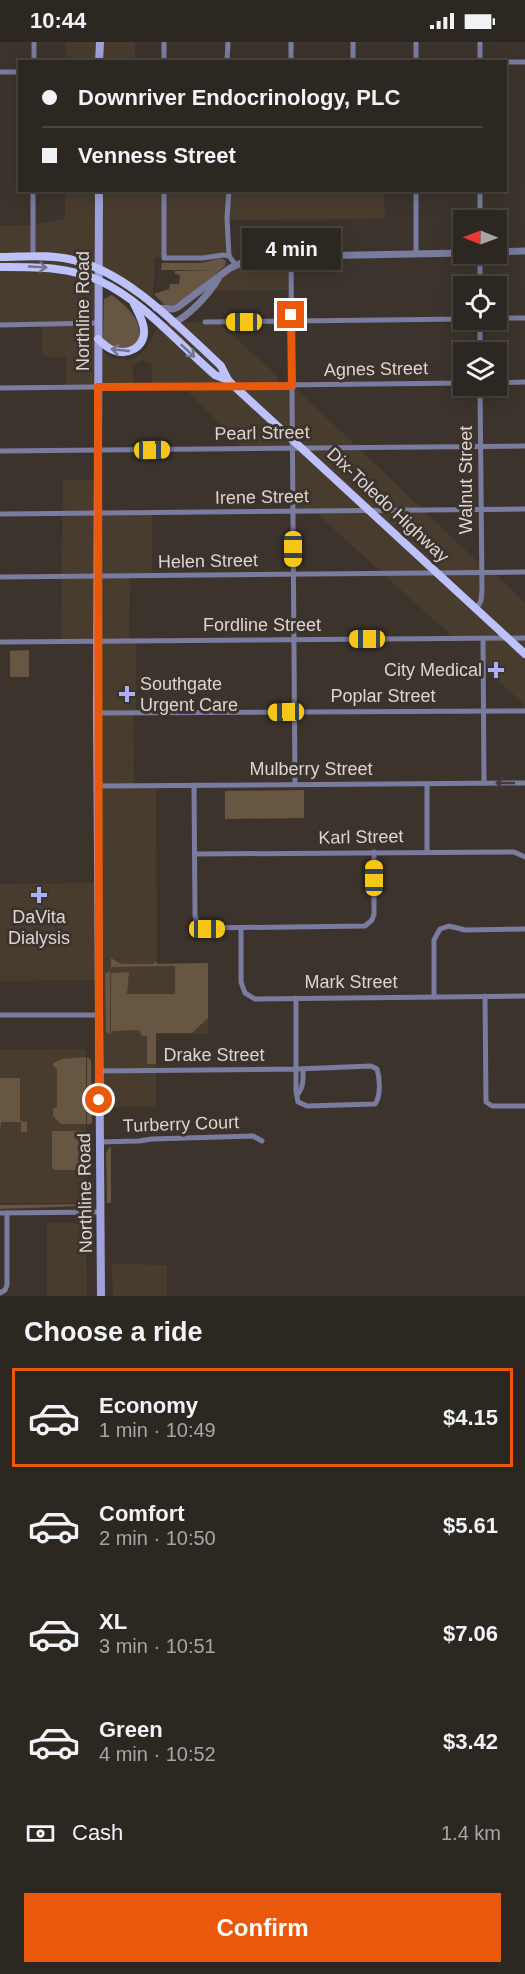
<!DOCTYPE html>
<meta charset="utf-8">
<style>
body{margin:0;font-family:Helvetica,sans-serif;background:#352f2a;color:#f1f3f6;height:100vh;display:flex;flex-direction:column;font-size:22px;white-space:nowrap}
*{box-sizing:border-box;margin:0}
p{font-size:20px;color:#a7a5a5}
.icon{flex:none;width:33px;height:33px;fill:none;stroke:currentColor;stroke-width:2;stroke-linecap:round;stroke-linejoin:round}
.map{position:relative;height:1254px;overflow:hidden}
.side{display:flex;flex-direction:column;background:#2d2721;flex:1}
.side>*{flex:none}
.hud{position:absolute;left:18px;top:18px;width:489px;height:132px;border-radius:0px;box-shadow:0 3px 15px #0003,0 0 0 2px #48443f;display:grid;align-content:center;height:132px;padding:0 24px;background:#2d2721}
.needle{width:39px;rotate:271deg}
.controls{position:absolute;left:453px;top:168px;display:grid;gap:12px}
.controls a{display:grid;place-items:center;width:54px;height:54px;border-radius:0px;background:#2d2721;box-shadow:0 3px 15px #0003,0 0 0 2px #48443f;font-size:30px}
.end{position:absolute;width:27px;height:27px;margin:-14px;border:8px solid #ea580c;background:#fff;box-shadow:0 0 0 3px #fff}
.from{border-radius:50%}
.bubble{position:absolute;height:42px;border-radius:0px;background:#2d2721;box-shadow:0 3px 15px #0003,0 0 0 2px #48443f;font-size:20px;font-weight:800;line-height:42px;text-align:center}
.car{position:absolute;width:18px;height:36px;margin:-18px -9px;border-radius:8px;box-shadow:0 0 4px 2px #0007;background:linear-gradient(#f5c518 24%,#345 0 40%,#f5c518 0 76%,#345 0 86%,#f5c518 0)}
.hud b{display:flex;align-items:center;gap:21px;height:57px;font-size:22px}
.hud b+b{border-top:2px solid #48443f}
.hud i{width:15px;height:15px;background:#f1f3f6}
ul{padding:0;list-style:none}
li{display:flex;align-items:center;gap:18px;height:99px;margin:0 12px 9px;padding:0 12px;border:3px solid transparent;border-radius:0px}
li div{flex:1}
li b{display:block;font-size:22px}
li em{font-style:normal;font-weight:800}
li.active{border-color:#ea580c}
li>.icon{width:54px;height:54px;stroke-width:1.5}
h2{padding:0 24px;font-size:27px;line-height:72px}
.pay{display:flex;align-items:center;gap:15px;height:66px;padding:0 24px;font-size:22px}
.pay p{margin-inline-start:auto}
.button{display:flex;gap:12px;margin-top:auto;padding:12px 24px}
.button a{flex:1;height:69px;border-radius:0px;background:#ea580c;color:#fff;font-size:24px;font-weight:800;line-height:69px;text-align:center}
.status{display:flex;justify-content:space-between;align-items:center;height:42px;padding:0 30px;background:#2d2721;direction:ltr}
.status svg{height:16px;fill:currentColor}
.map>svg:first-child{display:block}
</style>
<div class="status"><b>10:44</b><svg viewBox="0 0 49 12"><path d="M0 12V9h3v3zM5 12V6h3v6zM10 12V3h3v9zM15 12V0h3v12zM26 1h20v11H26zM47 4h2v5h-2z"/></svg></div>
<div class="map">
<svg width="525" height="1254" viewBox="0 0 525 1254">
<rect width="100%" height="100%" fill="#3c342c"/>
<g fill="#483c2f">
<polygon points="66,0 135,0 135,19 66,20"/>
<polygon points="65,149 384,149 385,177 227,178 229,214 203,216 155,215 153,253 148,259 98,227 98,307 112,316 130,318 141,312 148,303 161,279 173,281 218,280 271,328 277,334 278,344 292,343 482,524 482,530 494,531 525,561 525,668 522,660 483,625 482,597 455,597 315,470 293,470 292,406 243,406 183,344 152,345 152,322 142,318 133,324 133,345 66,345 66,315 47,315 46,313 42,313 42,282 0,283 0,184 33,183 65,177"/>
<polygon points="291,214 291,248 208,249 219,235 255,215"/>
<polygon points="63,438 98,438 98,471 152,471 152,534 130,535 129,598 136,599 136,671 133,672 134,743 156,743 157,921 208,921 208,992 156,992 156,1065 99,1065 98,938 0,939 0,842 98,841 97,599 61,599"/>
<polygon points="85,1007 86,1161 0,1161 0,1008"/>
<polygon points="47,1181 86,1181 87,1254 47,1254"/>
<polygon points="112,1222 167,1223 167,1254 113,1254"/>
</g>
<g fill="#675641">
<path d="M221,216l5,3 -1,5c-15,12 -40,40 -59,40l-12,-12 15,-5 1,-5h9l1,-9 -5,-1v-3l42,-1h-56l1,-7h39z"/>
<path d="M112,253c15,12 32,25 26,46l-12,9 -20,-7 -3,-6 1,-38z"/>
<polygon points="29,608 29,635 10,635 10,609"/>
<polygon points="304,748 304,776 225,777 225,749"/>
<polygon points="111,916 121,922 153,922 156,919 157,922 208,921 208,976 192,991 156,991 156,1022 147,1022 147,994 142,994 139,988 113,989 111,992 111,931 129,930 127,952 175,952 175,924 111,925"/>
<polygon points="110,929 110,992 108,992 106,989 105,932"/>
<polygon points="86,1015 86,1082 61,1082 53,1074 53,1067 57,1065 57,1027 53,1024 54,1021 62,1017"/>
<polygon points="87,1015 91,1018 92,1081 87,1083"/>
<polygon points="0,1036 20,1036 20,1079 27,1080 27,1090 21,1090 21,1080 1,1080 0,1091"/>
<polygon points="52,1089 86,1089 86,1128 56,1128 52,1126"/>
<polygon points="111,1104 111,1161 107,1161 106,1110"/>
<polygon points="86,1162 86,1164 0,1167 0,1163"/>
</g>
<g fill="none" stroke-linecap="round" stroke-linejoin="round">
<g stroke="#797b9f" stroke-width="5">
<polyline points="34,20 34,0"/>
<polyline points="164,20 164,0"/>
<polyline points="227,20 228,0"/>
<polyline points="291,20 291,0"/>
<polyline points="353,20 353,0"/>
<polyline points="416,20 416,0"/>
<polyline points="480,20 480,0"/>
<polyline points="506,20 525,20"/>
<polyline points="0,30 20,30"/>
<polyline points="164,148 164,216 203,216 223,213 229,214 236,223"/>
<polyline points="480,148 480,178"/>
<polyline points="416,212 416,148"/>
<polyline points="480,212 480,244"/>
<polyline points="229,214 227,176 229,148"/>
<polyline points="291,214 295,742"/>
<polyline points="33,215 33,148"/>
<polyline points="496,276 525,276"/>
<polyline points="480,278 480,310"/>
<polyline points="205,280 464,277"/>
<polyline points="0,283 98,281"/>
<polyline points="496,341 525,340"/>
<polyline points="0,346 464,341"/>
<polyline points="0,409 525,404"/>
<polyline points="0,472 525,467"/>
<polyline points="0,535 525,530"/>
<polyline points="476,567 481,559 482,548 480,344"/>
<polyline points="483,597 484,741"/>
<polyline points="0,600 525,596"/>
<polyline points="97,671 525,669"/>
<polyline points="427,742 427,810"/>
<polyline points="194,743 195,873 197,880 204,886 365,884 372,878 374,872 374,810"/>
<polyline points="98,744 525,741"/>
<polyline points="195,812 514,810 525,815"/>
<polyline points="241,887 241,940 245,951 255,957 525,954"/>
<polyline points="485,954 486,1060 492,1064 525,1064"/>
<polyline points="434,955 434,898 440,887 449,884 465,888 525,887"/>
<polyline points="0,973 99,973"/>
<path d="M99,1029l198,-2 74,-3 6,3c3,9 4,27 -2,35l-68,2 -9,-4 -2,-11v-93"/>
<path d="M297,1053c7,-8 6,-16 6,-26"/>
<polyline points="99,1100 139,1099 152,1097 253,1094 262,1099"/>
<polyline points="0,1171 100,1170"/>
<polyline points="0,1251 5,1248 7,1243 7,1171"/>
</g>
<g stroke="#797b9f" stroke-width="7">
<polyline points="496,210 525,209"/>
<polyline points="156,266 173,267 178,265 230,226 255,215 464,211"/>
<path d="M173,281c15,-6 36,-29 45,-44"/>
</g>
<g stroke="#9ea1db" stroke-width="8">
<polyline points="99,20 100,0"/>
<polyline points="99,148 97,667 101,1254"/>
</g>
<g stroke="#bdc1fc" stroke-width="8">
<path d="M0,215c23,0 46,-3 69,2 57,11 111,69 152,107l7,14 6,6 291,268"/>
<path d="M0,225c33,0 69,-1 100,14 43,20 79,63 115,94l13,5"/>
<path d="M98,297c4,4 9,9 15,11 14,6 31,-2 31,-19 0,-9 -6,-19 -10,-27"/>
</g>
</g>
<defs><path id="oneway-shaft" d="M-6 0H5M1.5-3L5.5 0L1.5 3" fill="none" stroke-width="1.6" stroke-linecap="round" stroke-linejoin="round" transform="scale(1.5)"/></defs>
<g stroke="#76738a">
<use href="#oneway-shaft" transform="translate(38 225) rotate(3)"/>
<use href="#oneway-shaft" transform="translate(120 308) rotate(-174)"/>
<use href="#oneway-shaft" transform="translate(188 309) rotate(43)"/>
</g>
<use stroke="#423b38" href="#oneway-shaft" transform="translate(505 741) rotate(180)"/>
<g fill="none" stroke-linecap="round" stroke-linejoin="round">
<polyline stroke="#ea580c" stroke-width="8" points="99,1058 98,345 292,344 291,273"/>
</g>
<g fill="#acaffb" stroke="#3c342c" stroke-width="2">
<path d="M493 619h6v6h6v6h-6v6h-6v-6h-6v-6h6z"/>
<path d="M124 643h6v6h6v6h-6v6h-6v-6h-6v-6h6z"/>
<path d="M36 844h6v6h6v6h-6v6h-6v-6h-6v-6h6z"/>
</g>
<g text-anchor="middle" stroke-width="6" stroke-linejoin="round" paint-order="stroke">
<g font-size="18" fill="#dbd6d1" stroke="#3c342c">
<text transform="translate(83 269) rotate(-90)" y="6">Northline Road</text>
<text transform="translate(376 327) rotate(-1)" y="6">Agnes Street</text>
<text transform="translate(262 391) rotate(-1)" y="6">Pearl Street</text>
<text transform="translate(466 438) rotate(-90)" y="6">Walnut Street</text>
<text transform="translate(262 455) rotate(-1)" y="6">Irene Street</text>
<text transform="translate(388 463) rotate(43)" y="6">Dix-Toledo Highway</text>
<text transform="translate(208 519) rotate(-1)" y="6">Helen Street</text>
<text x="262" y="589">Fordline Street</text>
<text x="383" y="660">Poplar Street</text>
<text x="311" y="733">Mulberry Street</text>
<text transform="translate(361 795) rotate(-1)" y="6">Karl Street</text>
<text x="351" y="946">Mark Street</text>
<text x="214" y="1019">Drake Street</text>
<text transform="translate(181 1082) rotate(-2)" y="6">Turberry Court</text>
<text transform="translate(85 1151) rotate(-91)" y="6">Northline Road</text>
</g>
<g font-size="18" fill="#dbd6d1" stroke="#3c342c" text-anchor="end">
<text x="482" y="634">City Medical</text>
<text x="140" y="648" text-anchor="start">Southgate<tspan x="140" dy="21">Urgent Care</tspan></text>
<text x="39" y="881" text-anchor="middle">DaVita<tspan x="39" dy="21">Dialysis</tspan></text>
</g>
</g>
</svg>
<div class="controls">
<a><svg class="needle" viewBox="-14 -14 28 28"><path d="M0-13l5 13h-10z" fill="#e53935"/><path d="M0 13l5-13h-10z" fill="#a7a5a5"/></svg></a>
<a><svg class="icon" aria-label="locate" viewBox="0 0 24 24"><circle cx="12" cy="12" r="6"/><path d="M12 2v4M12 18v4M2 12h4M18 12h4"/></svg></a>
<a><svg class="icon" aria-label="layers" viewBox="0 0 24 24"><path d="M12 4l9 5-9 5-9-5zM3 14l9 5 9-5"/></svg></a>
</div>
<i class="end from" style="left:99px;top:1058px"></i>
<i class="end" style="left:291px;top:273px"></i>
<div class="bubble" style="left:242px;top:186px;width:99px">4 min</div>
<i class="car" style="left:244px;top:280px;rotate:270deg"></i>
<i class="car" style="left:152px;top:408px;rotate:89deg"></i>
<i class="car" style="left:293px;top:507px;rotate:180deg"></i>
<i class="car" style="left:367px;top:597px;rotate:270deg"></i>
<i class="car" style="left:286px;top:670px;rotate:269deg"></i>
<i class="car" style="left:374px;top:836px;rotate:0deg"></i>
<i class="car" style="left:207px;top:887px;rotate:90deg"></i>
<div class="hud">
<b><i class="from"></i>Downriver Endocrinology, PLC</b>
<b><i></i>Venness Street</b>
</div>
</div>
<section class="side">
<h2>Choose a ride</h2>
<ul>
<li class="active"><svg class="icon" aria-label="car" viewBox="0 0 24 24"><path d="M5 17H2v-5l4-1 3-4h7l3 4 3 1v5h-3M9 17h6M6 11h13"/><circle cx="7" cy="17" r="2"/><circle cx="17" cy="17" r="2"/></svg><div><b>Economy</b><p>1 min · 10:49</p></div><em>$4.15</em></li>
<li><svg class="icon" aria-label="car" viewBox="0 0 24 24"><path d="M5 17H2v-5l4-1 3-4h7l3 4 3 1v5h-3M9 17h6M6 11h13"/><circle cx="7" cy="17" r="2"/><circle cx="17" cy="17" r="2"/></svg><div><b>Comfort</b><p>2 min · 10:50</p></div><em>$5.61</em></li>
<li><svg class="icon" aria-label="car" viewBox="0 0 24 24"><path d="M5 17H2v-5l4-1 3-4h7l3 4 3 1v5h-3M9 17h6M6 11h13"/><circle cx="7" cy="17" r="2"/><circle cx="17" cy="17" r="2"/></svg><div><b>XL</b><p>3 min · 10:51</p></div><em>$7.06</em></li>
<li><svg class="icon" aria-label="car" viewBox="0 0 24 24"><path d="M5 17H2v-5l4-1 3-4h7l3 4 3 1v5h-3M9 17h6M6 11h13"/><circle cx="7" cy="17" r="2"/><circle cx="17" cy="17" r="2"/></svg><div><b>Green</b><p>4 min · 10:52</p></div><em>$3.42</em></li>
</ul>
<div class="pay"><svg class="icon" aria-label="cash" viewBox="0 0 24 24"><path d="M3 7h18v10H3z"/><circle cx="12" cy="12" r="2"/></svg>Cash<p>1.4 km</p></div>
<div class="button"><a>Confirm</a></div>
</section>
